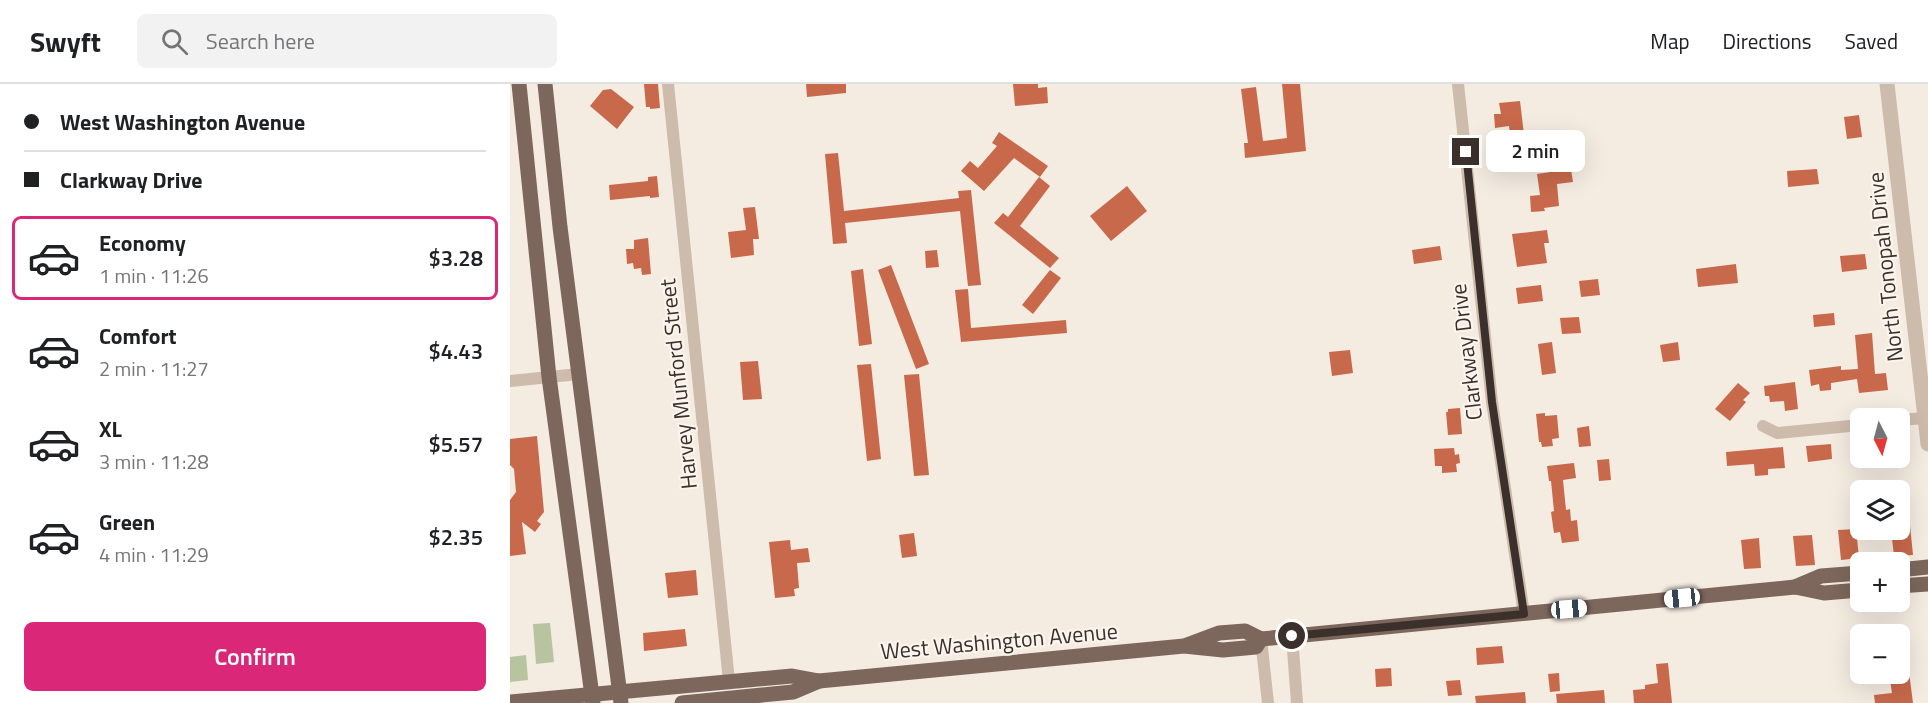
<!DOCTYPE html>
<meta charset="utf-8">
<style>
body{margin:0;font-family:"Titillium Web",sans-serif;background:#f2f2f2;color:#202124;height:100vh;display:flex;flex-direction:column;font-size:22px;white-space:nowrap}
*{box-sizing:border-box;margin:0}
p{font-size:20px;color:#757577}
.icon{flex:none;width:33px;height:33px;fill:none;stroke:currentColor;stroke-width:2;stroke-linecap:round;stroke-linejoin:round}
.map{position:relative;flex:1;overflow:hidden}
.side{display:flex;flex-direction:column;background:#fff;width:510px}
.side>*{flex:none}
.banner{display:grid;align-content:center;height:132px;padding:0 24px;background:#fff}
.needle{width:39px;rotate:174deg}
.buttons{position:absolute;left:1340px;top:324px;display:grid;gap:12px}
.buttons a{display:grid;place-items:center;width:60px;height:60px;border-radius:9px;background:#fff;box-shadow:0 6px 24px #0002;font-size:30px}
.end{position:absolute;width:27px;height:27px;margin:-14px;border:8px solid #3b302b;background:#fff;box-shadow:0 0 0 3px #fff}
.from{border-radius:50%}
.bubble{position:absolute;height:42px;border-radius:9px;background:#fff;box-shadow:0 6px 24px #0002;font-size:20px;font-weight:600;line-height:42px;text-align:center}
.car{position:absolute;width:18px;height:36px;margin:-18px -9px;border-radius:8px;box-shadow:0 0 4px 2px #0007;background:linear-gradient(#fff 24%,#345 0 40%,#fff 0 76%,#345 0 86%,#fff 0)}
.banner b{display:flex;align-items:center;gap:21px;height:57px;font-size:22px}
.banner b+b{border-top:2px solid #e0e0e0}
.banner i{width:15px;height:15px;background:#202124}
ul{padding:0;list-style:none}
li{display:flex;align-items:center;gap:18px;height:84px;margin:0 12px 9px;padding:0 12px;border:3px solid transparent;border-radius:9px}
li div{flex:1}
li b{display:block;font-size:22px}
li em{font-style:normal;font-weight:600}
li.active{border-color:#db2777}
li>.icon{width:54px;height:54px;stroke-width:1.5}
.button{display:flex;gap:12px;margin-top:auto;padding:12px 24px}
.button a{flex:1;height:69px;border-radius:9px;background:#db2777;color:#fff;font-size:24px;font-weight:600;line-height:69px;text-align:center}
header{display:flex;align-items:center;gap:36px;box-sizing:border-box;height:84px;padding:0 30px;background:#fff;border-bottom:2px solid #e0e0e0}
header strong{font-size:28px}
nav{display:flex;gap:33px;margin-inline-start:auto;font-size:21px}
.search{width:420px;height:54px;background:#f2f2f2;display:flex;align-items:center;gap:15px;box-sizing:border-box;padding:0 21px;border-radius:9px;color:#757577;font-size:22px}
main{display:flex;flex:1;min-height:0}
.map>svg:first-child{display:block}
</style>
<header>
<strong>Swyft</strong>
<div class="search"><svg class="icon" aria-label="search" viewBox="0 0 24 24"><circle cx="10" cy="10" r="6"/><path d="M15 15l6 6"/></svg>Search here</div>
<nav><a>Map</a><a>Directions</a><a>Saved</a></nav>
</header>
<main>
<section class="side">
<div class="banner">
<b><i class="from"></i>West Washington Avenue</b>
<b><i></i>Clarkway Drive</b>
</div>
<ul>
<li class="active"><svg class="icon" aria-label="car" viewBox="0 0 24 24"><path d="M5 17H2v-5l4-1 3-4h7l3 4 3 1v5h-3M9 17h6M6 11h13"/><circle cx="7" cy="17" r="2"/><circle cx="17" cy="17" r="2"/></svg><div><b>Economy</b><p>1 min · 11:26</p></div><em>$3.28</em></li>
<li><svg class="icon" aria-label="car" viewBox="0 0 24 24"><path d="M5 17H2v-5l4-1 3-4h7l3 4 3 1v5h-3M9 17h6M6 11h13"/><circle cx="7" cy="17" r="2"/><circle cx="17" cy="17" r="2"/></svg><div><b>Comfort</b><p>2 min · 11:27</p></div><em>$4.43</em></li>
<li><svg class="icon" aria-label="car" viewBox="0 0 24 24"><path d="M5 17H2v-5l4-1 3-4h7l3 4 3 1v5h-3M9 17h6M6 11h13"/><circle cx="7" cy="17" r="2"/><circle cx="17" cy="17" r="2"/></svg><div><b>XL</b><p>3 min · 11:28</p></div><em>$5.57</em></li>
<li><svg class="icon" aria-label="car" viewBox="0 0 24 24"><path d="M5 17H2v-5l4-1 3-4h7l3 4 3 1v5h-3M9 17h6M6 11h13"/><circle cx="7" cy="17" r="2"/><circle cx="17" cy="17" r="2"/></svg><div><b>Green</b><p>4 min · 11:29</p></div><em>$2.35</em></li>
</ul>
<div class="button"><a>Confirm</a></div>
</section>
<div class="map">
<svg width="1418" height="619" viewBox="0 0 1418 619">
<rect width="100%" height="100%" fill="#f4ebe1"/>
<g fill="#b8c4a0">
<polygon points="40,539 44,578 26,580 23,540"/>
<polygon points="16,571 18,596 0,598 0,573"/>
</g>
<g fill="#c8694b">
<polygon points="134,0 148,0 150,24 140,25 140,23 136,23"/>
<polygon points="296,0 336,0 336,9 297,13"/>
<polygon points="503,0 528,0 528,4 537,3 538,19 505,22"/>
<polygon points="772,0 790,0 796,67 735,74 734,59 738,59 731,5 746,3 753,57 777,54"/>
<polygon points="101,5 124,23 107,45 80,22 93,6"/>
<polygon points="1010,17 1015,59 1001,61 999,42 985,44 984,30 991,30 989,19"/>
<polygon points="1349,31 1352,53 1337,55 1334,33"/>
<polygon points="489,48 538,82 530,93 504,74 474,107 451,87 460,77 468,84 487,62 482,59"/>
<polygon points="328,69 334,127 449,114 448,107 461,106 471,201 458,202 450,127 335,139 337,159 323,160 315,70"/>
<polygon points="1061,85 1063,98 1047,100 1049,122 1034,124 1035,127 1021,128 1020,112 1030,111 1027,90"/>
<polygon points="1307,85 1309,100 1278,103 1277,87"/>
<polygon points="147,92 149,113 140,114 140,112 100,116 99,101 138,97 138,93"/>
<polygon points="529,93 540,102 510,142 549,174 540,184 484,139 493,129 498,133"/>
<polygon points="617,102 637,127 601,157 580,132"/>
<polygon points="245,123 249,155 243,155 244,171 221,174 218,148 236,146 233,124"/>
<polygon points="1037,146 1039,159 1034,159 1037,179 1007,183 1002,150"/>
<polygon points="138,154 141,190 132,191 131,184 124,185 123,179 117,180 116,165 124,165 124,156"/>
<polygon points="930,162 932,176 904,180 902,166"/>
<polygon points="427,166 429,183 416,184 415,167"/>
<polygon points="1355,170 1357,185 1332,188 1330,172"/>
<polygon points="1226,180 1228,199 1188,203 1186,185"/>
<polygon points="381,181 419,280 406,285 368,186"/>
<polygon points="353,185 362,260 349,262 341,187"/>
<polygon points="540,186 551,194 523,230 512,221"/>
<polygon points="1088,195 1090,211 1071,213 1069,197"/>
<polygon points="1031,201 1033,217 1008,220 1006,204"/>
<polygon points="458,205 461,244 556,236 557,249 451,258 445,206"/>
<polygon points="1324,229 1325,241 1304,243 1303,231"/>
<polygon points="1069,233 1071,249 1052,250 1050,234"/>
<polygon points="1362,249 1365,290 1376,289 1378,306 1349,309 1347,295 1321,299 1321,306 1310,307 1309,300 1301,302 1299,286 1331,282 1331,286 1348,285 1345,251"/>
<polygon points="1042,258 1046,289 1032,291 1028,260"/>
<polygon points="1168,258 1170,276 1153,278 1150,261"/>
<polygon points="840,266 843,289 822,292 819,268"/>
<polygon points="248,277 252,315 233,316 230,278"/>
<polygon points="361,280 371,375 357,377 347,281"/>
<polygon points="409,290 419,391 404,392 394,291"/>
<polygon points="1285,298 1288,325 1275,327 1274,317 1260,318 1259,312 1255,312 1254,302"/>
<polygon points="1228,299 1240,309 1233,316 1236,318 1220,337 1205,325"/>
<polygon points="950,324 952,350 938,351 936,328 938,328 938,325"/>
<polygon points="1035,329 1035,332 1047,331 1049,354 1042,355 1043,362 1032,363 1031,358 1029,358 1026,330"/>
<polygon points="1079,342 1081,362 1069,363 1067,344"/>
<polygon points="27,352 34,428 27,437 31,440 25,448 12,438 16,470 0,472 0,416 6,408 4,385 0,381 0,355"/>
<polygon points="1321,360 1322,375 1298,378 1296,362"/>
<polygon points="1273,363 1275,384 1258,385 1258,391 1245,392 1244,380 1217,382 1216,368"/>
<polygon points="944,364 945,371 949,370 950,379 946,380 947,388 932,389 932,382 925,382 924,365"/>
<polygon points="1099,375 1101,396 1089,397 1087,376"/>
<polygon points="1064,379 1066,394 1053,396 1056,426 1060,425 1061,437 1067,436 1069,457 1052,459 1050,448 1044,449 1041,428 1044,427 1041,397 1039,397 1037,382"/>
<polygon points="1400,441 1403,471 1384,472 1381,446 1389,446 1389,442"/>
<polygon points="1346,445 1349,474 1331,476 1328,446"/>
<polygon points="404,449 407,472 392,474 389,451"/>
<polygon points="1302,451 1305,481 1286,482 1283,452"/>
<polygon points="1249,454 1251,484 1234,485 1231,456"/>
<polygon points="280,456 281,466 298,464 300,478 287,479 289,504 284,505 285,512 265,514 259,458"/>
<polygon points="186,486 188,511 158,514 155,489"/>
<polygon points="175,545 177,562 134,567 133,549"/>
<polygon points="992,562 994,579 967,581 966,564"/>
<polygon points="1158,579 1162,619 1124,619 1123,606 1135,605 1135,601 1148,599 1146,580"/>
<polygon points="881,584 882,602 866,603 865,585"/>
<polygon points="1399,588 1403,619 1365,619 1364,611 1382,609 1379,590"/>
<polygon points="1049,589 1050,607 1040,608 1038,590"/>
<polygon points="950,596 952,611 938,612 936,597"/>
<polygon points="1094,606 1095,619 1047,619 1046,610"/>
<polygon points="1015,608 1016,619 966,619 965,612"/>
</g>
<g fill="none" stroke-linecap="round" stroke-linejoin="round">
<g stroke="#cdbbac" stroke-width="12">
<polyline points="158,0 219,597"/>
<polyline points="948,0 982,318 1014,530"/>
<polyline points="0,297 69,290"/>
<polyline points="1389,336 1415,334"/>
<polyline points="1253,342 1267,349 1350,341"/>
<polyline points="782,552 787,619"/>
<polyline points="751,555 758,619"/>
</g>
<polyline stroke="#cdbbac" stroke-width="15" points="1377,0 1418,360"/>
<g stroke="#7d675c" stroke-width="15">
<polyline points="9,0 39,293 83,619"/>
<polyline points="35,0 50,143 111,619"/>
<polyline points="1389,486 1418,483"/>
<polyline points="1389,502 1418,500"/>
<polyline points="1285,503 1314,509 1350,506"/>
<polyline points="677,561 709,549 735,547 751,555 804,550 1285,503 1311,492 1350,489"/>
<polyline points="0,618 282,592 309,597 674,562 713,566 746,563 751,555"/>
<polyline points="172,619 283,608 309,597"/>
</g>
</g>
<g fill="none" stroke-linecap="round" stroke-linejoin="round">
<polyline stroke="#3b302b" stroke-width="8" points="782,552 1014,530 982,318 956,68"/>
</g>
<g text-anchor="middle" stroke-width="4.5" stroke-linejoin="round" paint-order="stroke">
<g font-size="22" fill="#3b302b" stroke="#fbf5ee">
<text transform="translate(1375 183) rotate(-96)" y="8">North Tonopah Drive</text>
<text transform="translate(956 268) rotate(-97)" y="8">Clarkway Drive</text>
<text transform="translate(168 300) rotate(-96)" y="8">Harvey Munford Street</text>
<text transform="translate(489 557) rotate(-5)" y="8">West Washington Avenue</text>
</g>
</g>
</svg>
<div class="buttons">
<a><svg class="needle" viewBox="-14 -14 28 28"><path d="M0-13l5 13h-10z" fill="#e53935"/><path d="M0 13l5-13h-10z" fill="#757577"/></svg></a>
<a><svg class="icon" aria-label="layers" viewBox="0 0 24 24"><path d="M12 4l9 5-9 5-9-5zM3 14l9 5 9-5"/></svg></a>
<a>+</a>
<a>−</a>
</div>
<i class="end from" style="left:782px;top:552px"></i>
<i class="end" style="left:956px;top:68px"></i>
<div class="bubble" style="left:976px;top:46px;width:99px">2 min</div>
<i class="car" style="left:1172px;top:514px;rotate:264deg"></i>
<i class="car" style="left:1059px;top:525px;rotate:85deg"></i>
</div>
</main>
